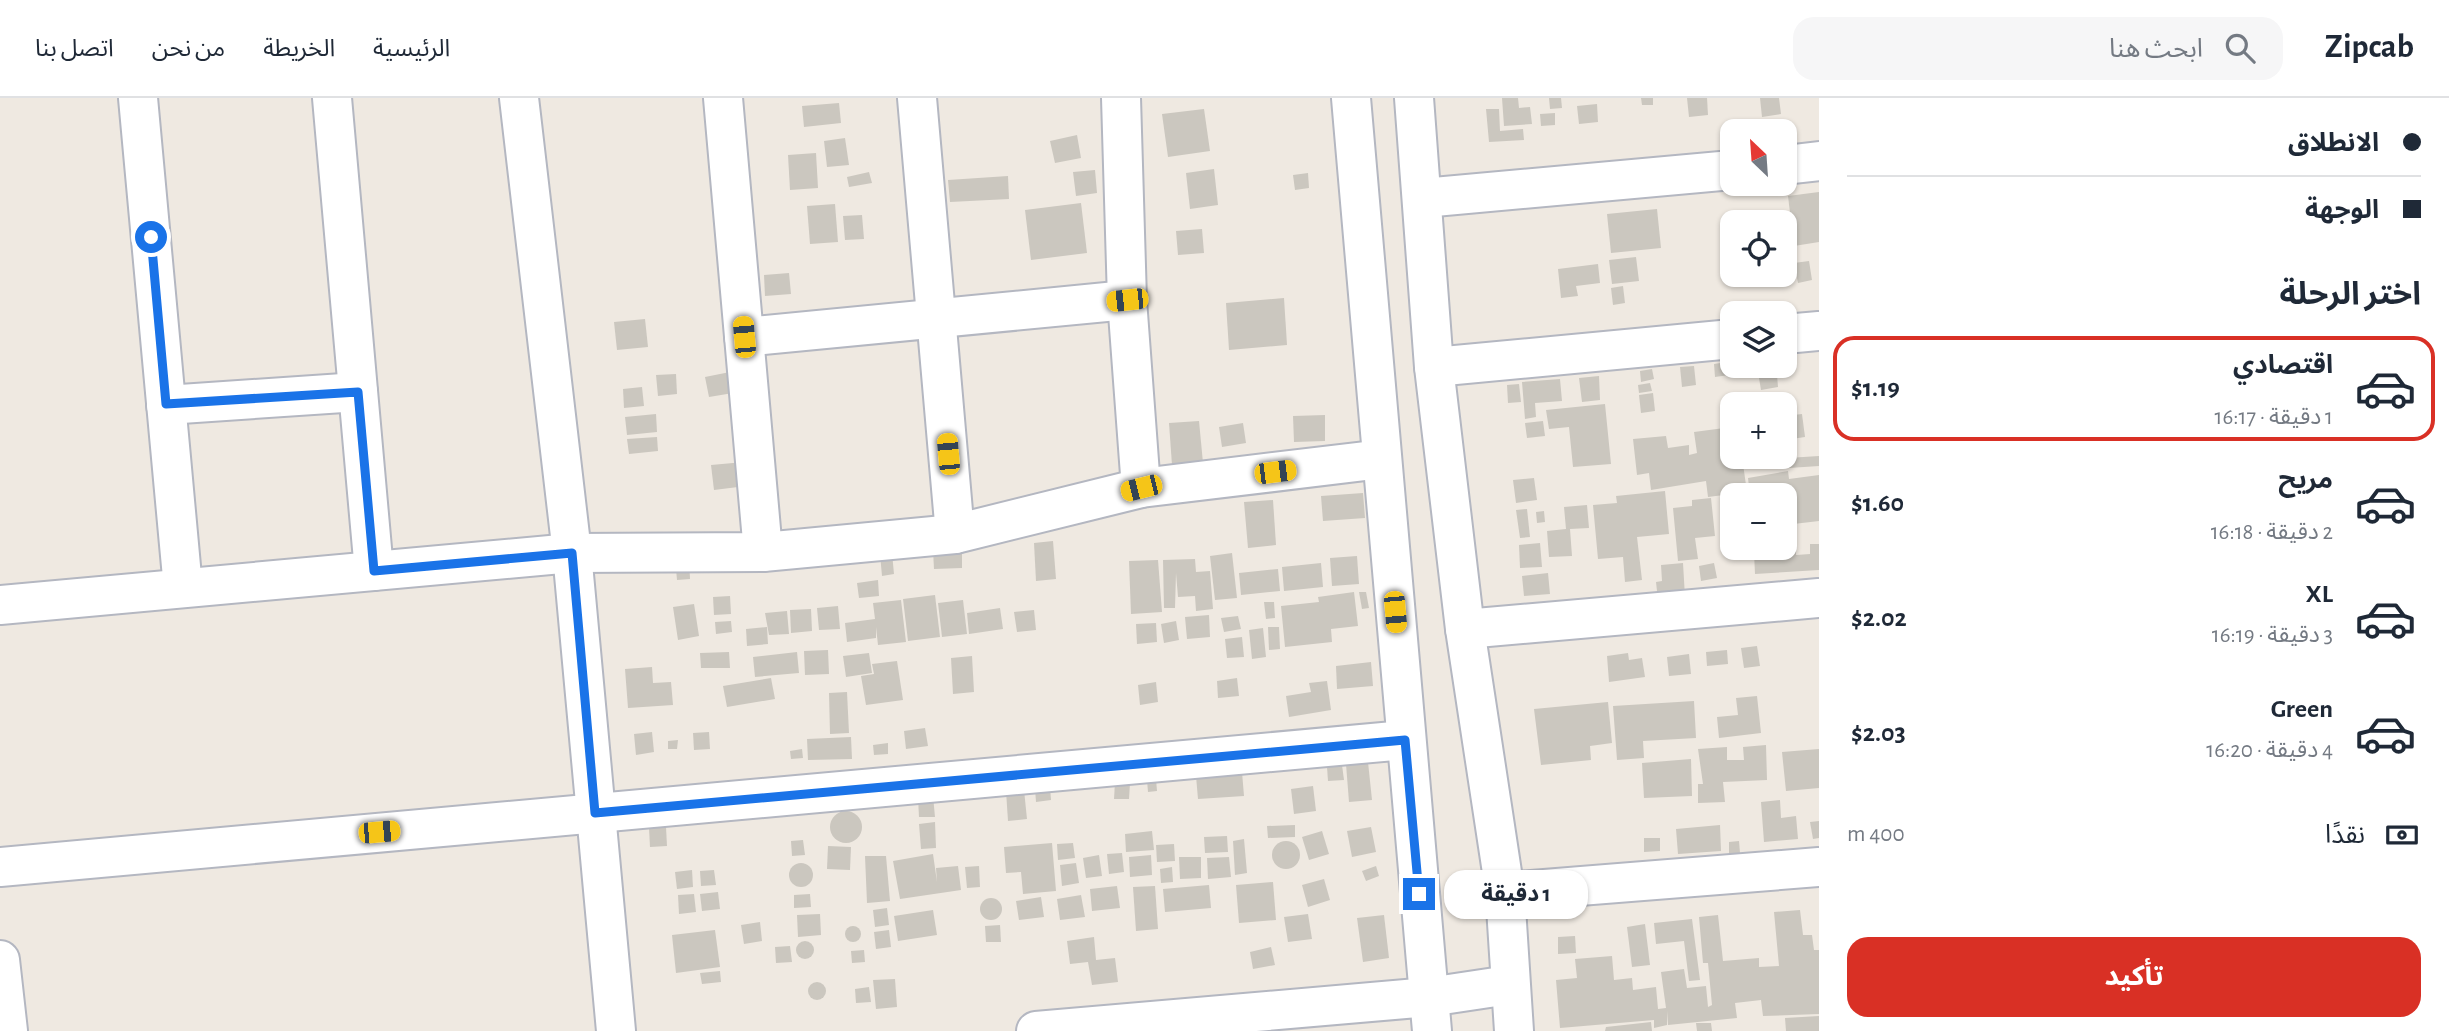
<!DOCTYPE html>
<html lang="ar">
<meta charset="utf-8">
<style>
body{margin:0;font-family:"Alegreya Sans","Noto Sans Arabic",sans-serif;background:#f6f6f7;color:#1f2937;direction:rtl;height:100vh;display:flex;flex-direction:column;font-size:26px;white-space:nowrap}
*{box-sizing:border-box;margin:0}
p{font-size:23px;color:#747a83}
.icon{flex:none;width:38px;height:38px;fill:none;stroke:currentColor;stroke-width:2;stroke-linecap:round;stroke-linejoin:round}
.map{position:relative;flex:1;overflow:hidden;direction:ltr}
.sheet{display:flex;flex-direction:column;background:#fff;width:630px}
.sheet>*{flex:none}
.banner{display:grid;align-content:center;height:154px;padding:0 28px;background:#fff}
.needle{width:46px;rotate:335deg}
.controls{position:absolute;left:1720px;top:21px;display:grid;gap:14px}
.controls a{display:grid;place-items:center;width:77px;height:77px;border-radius:14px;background:#fff;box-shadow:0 2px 5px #0004;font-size:35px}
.end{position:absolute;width:32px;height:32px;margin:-16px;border:9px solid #1a73e8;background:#fff;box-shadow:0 0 0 4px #fff}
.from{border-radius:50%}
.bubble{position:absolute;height:49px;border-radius:21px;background:#fff;box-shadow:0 2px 5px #0004;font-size:23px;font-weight:700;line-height:49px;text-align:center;direction:rtl}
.car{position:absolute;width:21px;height:42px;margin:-21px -10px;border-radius:9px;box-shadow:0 0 5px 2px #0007;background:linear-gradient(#f5c518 24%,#345 0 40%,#f5c518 0 76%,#345 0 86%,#f5c518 0)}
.banner b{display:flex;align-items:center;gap:24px;height:66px;font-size:26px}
.banner b+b{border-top:2px solid #e0e1e3}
.banner i{width:18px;height:18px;background:#1f2937}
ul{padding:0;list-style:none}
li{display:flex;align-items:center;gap:21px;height:105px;margin:0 14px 10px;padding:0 14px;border:4px solid transparent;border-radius:21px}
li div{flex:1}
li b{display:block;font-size:26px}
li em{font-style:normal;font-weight:700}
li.current{border-color:#d93025}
li>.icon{width:63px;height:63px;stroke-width:1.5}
h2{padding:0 28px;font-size:32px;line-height:84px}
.pay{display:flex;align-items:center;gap:18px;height:77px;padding:0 28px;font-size:26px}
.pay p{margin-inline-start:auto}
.cta{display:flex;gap:14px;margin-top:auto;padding:14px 28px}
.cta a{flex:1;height:80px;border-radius:21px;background:#d93025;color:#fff;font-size:28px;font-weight:700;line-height:80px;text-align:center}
header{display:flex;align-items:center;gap:42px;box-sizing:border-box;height:98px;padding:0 35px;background:#fff;border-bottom:2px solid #e0e1e3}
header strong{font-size:33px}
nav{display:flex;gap:38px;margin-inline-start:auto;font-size:24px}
.search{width:490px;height:63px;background:#f6f6f7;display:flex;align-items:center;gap:18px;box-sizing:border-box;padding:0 24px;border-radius:21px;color:#747a83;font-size:26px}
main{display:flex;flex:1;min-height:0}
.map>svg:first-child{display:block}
</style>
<header>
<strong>Zipcab</strong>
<div class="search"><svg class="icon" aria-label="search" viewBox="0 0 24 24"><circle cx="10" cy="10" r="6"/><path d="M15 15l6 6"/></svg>ابحث هنا</div>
<nav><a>الرئيسية</a><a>الخريطة</a><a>من نحن</a><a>اتصل بنا</a></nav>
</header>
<main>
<section class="sheet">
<div class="banner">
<b><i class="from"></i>الانطلاق</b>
<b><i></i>الوجهة</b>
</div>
<h2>اختر الرحلة</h2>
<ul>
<li class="current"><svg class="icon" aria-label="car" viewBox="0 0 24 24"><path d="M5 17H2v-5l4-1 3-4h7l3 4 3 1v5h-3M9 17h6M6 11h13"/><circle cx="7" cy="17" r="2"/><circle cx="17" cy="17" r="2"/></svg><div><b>اقتصادي</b><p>1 دقيقة · 16:17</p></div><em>$1.19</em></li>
<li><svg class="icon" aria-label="car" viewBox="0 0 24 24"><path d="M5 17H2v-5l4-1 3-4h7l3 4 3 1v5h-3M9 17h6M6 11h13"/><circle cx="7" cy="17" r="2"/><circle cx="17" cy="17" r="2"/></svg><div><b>مريح</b><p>2 دقيقة · 16:18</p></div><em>$1.60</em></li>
<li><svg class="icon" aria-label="car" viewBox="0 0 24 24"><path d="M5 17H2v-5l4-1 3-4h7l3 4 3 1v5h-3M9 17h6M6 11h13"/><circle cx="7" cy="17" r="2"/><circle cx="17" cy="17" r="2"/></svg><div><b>XL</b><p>3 دقيقة · 16:19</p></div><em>$2.02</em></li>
<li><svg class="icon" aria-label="car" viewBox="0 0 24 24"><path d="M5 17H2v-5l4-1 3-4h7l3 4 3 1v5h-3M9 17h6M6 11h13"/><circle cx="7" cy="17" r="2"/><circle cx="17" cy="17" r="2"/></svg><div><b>Green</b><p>4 دقيقة · 16:20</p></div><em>$2.03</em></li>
</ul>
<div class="pay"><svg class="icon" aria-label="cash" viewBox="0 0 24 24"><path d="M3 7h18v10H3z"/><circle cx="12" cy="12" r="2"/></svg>نقدًا<p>400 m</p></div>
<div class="cta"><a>تأكيد</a></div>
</section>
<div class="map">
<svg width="1819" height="933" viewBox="0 0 1819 933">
<rect width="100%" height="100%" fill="#efe9e1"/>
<g fill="#cbc7bf">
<polygon points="1502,0 1518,0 1519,10 1530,9 1532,26 1504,28"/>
<polygon points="1549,0 1561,0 1562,10 1550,11"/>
<polygon points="1641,0 1653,0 1653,7 1642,7"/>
<polygon points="1687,0 1707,0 1708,17 1689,19"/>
<polygon points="1760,0 1779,0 1781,16 1762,19"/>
<polygon points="839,5 841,25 804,29 802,8"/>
<polygon points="1597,6 1598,24 1579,26 1577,8"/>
<polygon points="1204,11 1210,53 1168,59 1162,16"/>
<polygon points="1486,11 1499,11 1500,33 1523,31 1524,42 1489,44"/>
<polygon points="1555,15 1555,27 1541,28 1540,16"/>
<polygon points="1077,37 1081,60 1055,65 1050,43"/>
<polygon points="845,40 849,67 827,69 824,43"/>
<polygon points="816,55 818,90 790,92 788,57"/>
<polygon points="1214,71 1218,107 1190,111 1186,75"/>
<polygon points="1095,72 1097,95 1076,98 1073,74"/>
<polygon points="869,74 872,85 849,89 847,79"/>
<polygon points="1308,75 1309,90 1295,92 1293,77"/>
<polygon points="1008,78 1009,101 950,104 948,82"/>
<polygon points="1819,94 1819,144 1794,148 1788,98"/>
<polygon points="1081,105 1087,155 1031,162 1025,112"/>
<polygon points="835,106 838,144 810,146 807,108"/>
<polygon points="1657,111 1661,150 1611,155 1607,116"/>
<polygon points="862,117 864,141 845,142 843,118"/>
<polygon points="1202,131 1204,155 1178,157 1176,133"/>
<polygon points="1636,159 1639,183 1612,186 1609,162"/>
<polygon points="1809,163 1812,182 1798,185 1794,165"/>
<polygon points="1598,166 1600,185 1576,188 1578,198 1561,200 1558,171"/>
<polygon points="789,175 791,196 765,198 764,177"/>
<polygon points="1623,188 1625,205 1613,207 1611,190"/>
<polygon points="1284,200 1287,247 1229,252 1226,205"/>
<polygon points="645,221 648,249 617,252 614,224"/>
<polygon points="1727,264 1729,277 1715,279 1714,266"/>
<polygon points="1694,268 1696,287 1682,289 1680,269"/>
<polygon points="1652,271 1654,281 1641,284 1640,273"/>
<polygon points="730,274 733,295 709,299 705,279"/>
<polygon points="676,276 677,296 658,298 656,277"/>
<polygon points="1777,277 1778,289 1761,292 1759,280"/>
<polygon points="1599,278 1600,302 1582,304 1579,280"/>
<polygon points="1560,281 1562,303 1535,305 1536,319 1525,321 1522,284"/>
<polygon points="1650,285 1652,293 1639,295 1638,287"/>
<polygon points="1519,286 1521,304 1508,305 1507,287"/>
<polygon points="642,289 644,308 624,310 623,291"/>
<polygon points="1653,295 1655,313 1641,315 1639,297"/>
<polygon points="1605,306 1611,366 1573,369 1569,329 1549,331 1546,312"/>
<polygon points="656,316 657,334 627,337 625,319"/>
<polygon points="1802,316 1805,339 1785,342 1785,318"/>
<polygon points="1325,317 1325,343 1294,344 1293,318"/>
<polygon points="1199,323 1203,365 1172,367 1169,325"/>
<polygon points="1543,323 1545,338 1527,340 1525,325"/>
<polygon points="1243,325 1246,345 1222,349 1219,329"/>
<polygon points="1732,329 1732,359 1742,359 1747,394 1708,399 1706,383 1651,392 1649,375 1637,377 1633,341 1666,338 1668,350 1689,347 1689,357 1697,355 1694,334"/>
<polygon points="657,339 658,353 629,356 627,341"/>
<polygon points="1819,358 1819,368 1789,370 1788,360"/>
<polygon points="1758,359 1780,359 1781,363 1759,366"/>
<polygon points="744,364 746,388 714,392 711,367"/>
<polygon points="1788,373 1789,381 1819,377 1819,423 1785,427 1785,397 1750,397 1748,380"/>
<polygon points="1534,380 1537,402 1516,405 1513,382"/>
<polygon points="1665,393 1669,436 1637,439 1642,482 1625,484 1623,459 1598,461 1593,407 1617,405 1616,398"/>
<polygon points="1363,395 1365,420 1323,423 1321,398"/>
<polygon points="1711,400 1715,438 1695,440 1698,461 1678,463 1673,410 1692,408 1692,402"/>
<polygon points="1273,402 1276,447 1248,450 1244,404"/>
<polygon points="1587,407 1589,430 1570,431 1572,458 1549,459 1547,433 1566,431 1564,409"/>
<polygon points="1527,411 1530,439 1520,440 1516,412"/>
<polygon points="1544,413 1545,424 1537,425 1536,414"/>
<polygon points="1053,443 1056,481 1036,483 1034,445"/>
<polygon points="1540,445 1542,469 1520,470 1519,447"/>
<polygon points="1810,446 1819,446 1819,472 1755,476 1754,454 1796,451 1796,457 1810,456"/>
<polygon points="962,451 962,470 934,471 933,452"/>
<polygon points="892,455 894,476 882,478 880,456"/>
<polygon points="1232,455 1237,500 1215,502 1210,458"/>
<polygon points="1357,458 1359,486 1332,488 1330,460"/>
<polygon points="689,459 690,481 677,482 675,460"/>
<polygon points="1195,461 1196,474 1210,473 1213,511 1196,513 1195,498 1178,499 1176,475 1175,510 1164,510 1163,462"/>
<polygon points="1158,462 1162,514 1131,516 1129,463"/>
<polygon points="1321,465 1323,489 1284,493 1282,469"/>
<polygon points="1683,465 1685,499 1658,502 1656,484 1662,483 1661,467"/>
<polygon points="1714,465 1717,480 1701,483 1699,468"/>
<polygon points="1278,471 1280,493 1241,497 1239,475"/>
<polygon points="1548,475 1550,496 1524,498 1522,478"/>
<polygon points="878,482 879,498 859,500 857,485"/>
<polygon points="1354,494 1358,528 1331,531 1332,544 1285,549 1281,508 1319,504 1318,499"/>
<polygon points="1359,494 1366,494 1369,510 1362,511"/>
<polygon points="935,497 940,539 908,543 903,501"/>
<polygon points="730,498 731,516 714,517 713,499"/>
<polygon points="901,502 906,544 878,547 876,529 876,540 847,544 845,525 875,521 873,505"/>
<polygon points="963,502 967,536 942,539 938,505"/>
<polygon points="1264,504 1274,504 1275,520 1266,521"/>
<polygon points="694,506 699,538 678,542 673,509"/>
<polygon points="838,508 840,531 819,532 817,510"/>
<polygon points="1000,510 1003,531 969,536 967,515"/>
<polygon points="811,511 812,533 791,535 790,512"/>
<polygon points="1034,512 1036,532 1017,534 1014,514"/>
<polygon points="787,513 789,536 769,537 765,515"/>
<polygon points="1209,517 1210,539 1187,541 1185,519"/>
<polygon points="1238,518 1241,531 1224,534 1221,520"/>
<polygon points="731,523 732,534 716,536 715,524"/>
<polygon points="1176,523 1179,542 1164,545 1161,526"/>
<polygon points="1156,525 1157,544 1137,546 1136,526"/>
<polygon points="767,529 768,546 747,548 746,531"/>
<polygon points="1268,529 1279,529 1280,551 1269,552"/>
<polygon points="1263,530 1266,559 1252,561 1249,532"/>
<polygon points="1242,539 1244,559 1227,560 1225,541"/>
<polygon points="1757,548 1760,568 1744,570 1741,550"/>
<polygon points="828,552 829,576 805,577 804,553"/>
<polygon points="1727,552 1728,566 1707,568 1706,554"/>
<polygon points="729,554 730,570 701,570 700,555"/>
<polygon points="797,554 799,575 755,579 753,559"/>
<polygon points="869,555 872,575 846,579 843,558"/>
<polygon points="1628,555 1629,562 1642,560 1645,579 1609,584 1607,558"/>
<polygon points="1689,556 1691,576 1669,578 1667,559"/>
<polygon points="972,558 974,594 953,596 951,560"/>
<polygon points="897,563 903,602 866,607 861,578 874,576 872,566"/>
<polygon points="1371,564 1373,588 1337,591 1336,568"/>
<polygon points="652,569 653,585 671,584 673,607 628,610 625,571"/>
<polygon points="771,580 775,601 727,609 723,588"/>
<polygon points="1237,580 1239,598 1218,600 1217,583"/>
<polygon points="1327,583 1331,612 1289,619 1286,598 1311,594 1309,585"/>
<polygon points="1156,584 1158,604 1140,607 1138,587"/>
<polygon points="847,594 849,635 830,636 829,595"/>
<polygon points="1757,598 1761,635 1719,640 1717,619 1738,617 1736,600"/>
<polygon points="1694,603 1696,640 1643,643 1644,660 1617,662 1613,608"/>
<polygon points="1608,604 1612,645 1590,648 1591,662 1541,667 1534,611"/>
<polygon points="925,630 928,648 906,651 904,633"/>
<polygon points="652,634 654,654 636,657 634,636"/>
<polygon points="709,634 710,651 694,652 693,635"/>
<polygon points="851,639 852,661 808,662 807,641"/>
<polygon points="678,642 677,651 668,651 668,643"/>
<polygon points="888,645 888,656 874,657 873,647"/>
<polygon points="1766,647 1767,682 1723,684 1725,704 1698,705 1698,686 1703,686 1698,651 1727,649 1727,662 1744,662 1743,649"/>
<polygon points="802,651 803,660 791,661 790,653"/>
<polygon points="1819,651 1819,690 1786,693 1782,654"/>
<polygon points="1691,661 1692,698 1644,700 1642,665"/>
<polygon points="1368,664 1372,702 1349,704 1346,666"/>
<polygon points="1342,667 1344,682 1328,683 1327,669"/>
<polygon points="1242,674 1244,698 1198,701 1196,678"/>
<polygon points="1156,681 1157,693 1148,694 1147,682"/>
<polygon points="1115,684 1130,685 1129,701 1114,701"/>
<polygon points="1313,688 1316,713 1294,716 1291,691"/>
<polygon points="1050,689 1051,702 1036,704 1035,690"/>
<polygon points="1024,692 1027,721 1008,723 1006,693"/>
<polygon points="933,698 935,719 919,719 918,700"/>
<polygon points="1780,702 1781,720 1796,718 1798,741 1764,744 1761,704"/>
<circle cx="846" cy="729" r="16"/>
<polygon points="1819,723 1819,740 1813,741 1810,724"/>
<polygon points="935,724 936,750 921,751 919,726"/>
<polygon points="1295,727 1295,739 1268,740 1267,728"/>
<polygon points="1720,727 1721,753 1678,756 1676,731"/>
<polygon points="666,729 667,748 650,749 649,730"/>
<polygon points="1371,729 1376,754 1352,759 1347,733"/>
<polygon points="1152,733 1154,752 1126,754 1125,736"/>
<polygon points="1322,733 1329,756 1309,762 1302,739"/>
<polygon points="1227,738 1228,754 1205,755 1204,739"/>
<polygon points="1644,740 1660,740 1660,753 1644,754"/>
<polygon points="1244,741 1247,775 1235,777 1233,743"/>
<polygon points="803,742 805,757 792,758 791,743"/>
<circle cx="1286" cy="757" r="14"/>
<polygon points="1739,743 1740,755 1729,756 1729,744"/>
<polygon points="1052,745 1056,793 1023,796 1021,774 1006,775 1004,749"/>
<polygon points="1073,745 1075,760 1058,762 1057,746"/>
<polygon points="1174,746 1175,763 1157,764 1156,747"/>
<polygon points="828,748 851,749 850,772 827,771"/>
<polygon points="1122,755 1124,774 1109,776 1107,756"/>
<polygon points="933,756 937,784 936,770 958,768 961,792 900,801 893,763"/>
<polygon points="1099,757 1102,778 1086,780 1083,760"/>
<polygon points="1151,757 1152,777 1130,779 1129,759"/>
<polygon points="865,758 886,758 890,803 867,805"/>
<polygon points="1179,759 1201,759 1201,780 1180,781"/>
<polygon points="1229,759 1231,779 1208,781 1207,760"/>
<circle cx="801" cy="777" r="12"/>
<polygon points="1076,765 1079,785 1062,788 1060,767"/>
<polygon points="979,768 980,789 967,790 965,769"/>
<polygon points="1376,768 1379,778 1366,783 1362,773"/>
<polygon points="1172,769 1173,784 1161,785 1160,771"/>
<polygon points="692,772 693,789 677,791 675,774"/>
<polygon points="714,772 716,787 701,788 700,773"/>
<polygon points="1324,781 1330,802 1308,809 1302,787"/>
<polygon points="1273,784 1276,822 1239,825 1236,787"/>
<polygon points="1209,787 1211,810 1165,814 1163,791"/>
<polygon points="1117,788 1120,810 1092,813 1090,791"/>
<polygon points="1155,788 1158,831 1136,833 1133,789"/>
<polygon points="718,794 720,811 702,813 700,796"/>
<polygon points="694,796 696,814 679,816 678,797"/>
<polygon points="810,796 811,809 794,810 794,797"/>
<polygon points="1081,797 1085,819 1060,822 1057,801"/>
<polygon points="1041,799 1044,819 1019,822 1016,803"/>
<circle cx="991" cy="811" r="11"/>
<polygon points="887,810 889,827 875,829 873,812"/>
<polygon points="933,812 937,837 898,843 894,818"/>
<polygon points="1800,812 1803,837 1812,837 1814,852 1819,852 1819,916 1763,918 1761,902 1735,905 1737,920 1668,927 1667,913 1667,927 1654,930 1654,922 1560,930 1556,882 1577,880 1575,861 1612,858 1614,882 1632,880 1633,892 1656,889 1658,911 1666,910 1661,874 1684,871 1687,890 1706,888 1708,909 1712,907 1708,865 1703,865 1699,819 1718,817 1723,863 1759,860 1759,869 1779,868 1774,814"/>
<polygon points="820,816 821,837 798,839 797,817"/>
<polygon points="1308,816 1312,841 1288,844 1284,819"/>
<polygon points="1384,817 1389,860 1363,864 1357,820"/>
<polygon points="1692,821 1700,882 1689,883 1684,843 1656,846 1654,825"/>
<polygon points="760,824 762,843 744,846 741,827"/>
<polygon points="1645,826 1650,867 1632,869 1627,829"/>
<polygon points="1000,827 1001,844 986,844 985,828"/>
<circle cx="853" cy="836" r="8"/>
<polygon points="715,832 720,869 676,875 672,837"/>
<polygon points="889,832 891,849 876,851 874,834"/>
<polygon points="1575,838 1576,855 1558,856 1558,839"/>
<polygon points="1094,839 1096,862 1115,860 1118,884 1092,887 1088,864 1070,866 1067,843"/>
<circle cx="805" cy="852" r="9"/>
<polygon points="790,848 792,864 776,865 775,849"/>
<polygon points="1271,849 1275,867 1253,871 1250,854"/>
<polygon points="864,852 865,864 852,865 851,853"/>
<polygon points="720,873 721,884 702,886 700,875"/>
<polygon points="895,881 897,909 876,911 873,882"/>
<circle cx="817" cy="893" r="9"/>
<polygon points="869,889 871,904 856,905 855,891"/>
<polygon points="1819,918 1819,933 1786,933 1785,920"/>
<polygon points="1651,924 1652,933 1605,933 1606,929"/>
<polygon points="1696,925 1711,925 1712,933 1697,933"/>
</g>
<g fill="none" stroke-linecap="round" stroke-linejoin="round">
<defs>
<g id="minor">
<polyline points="138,0 183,490"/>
<polyline points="332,0 374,473"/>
<polyline points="519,0 572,455 616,933"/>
<polyline points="723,0 763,454"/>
<polyline points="917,0 955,436"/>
<polyline points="1121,0 1127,202 1141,390"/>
<polyline points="1351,0 1432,933"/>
<polyline points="1414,0 1434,269 1465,531 1505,794 1514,933"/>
<polyline points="1785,67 1819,63"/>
<polyline points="1423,100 1732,72"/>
<polyline points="1785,236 1819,233"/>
<polyline points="744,239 1127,202"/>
<polyline points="1434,269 1732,241"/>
<polyline points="166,307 358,294"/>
<polyline points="0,507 572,455 763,454 955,436 1141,390 1382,361"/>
<polyline points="1465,531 1819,500"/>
<polyline points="0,769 1405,642"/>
<polyline points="1505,794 1819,769"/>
<polyline points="0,862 8,933"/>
<polyline points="1036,933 1429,899 1509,887"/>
</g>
</defs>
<use href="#minor" stroke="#b4b7c1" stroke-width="42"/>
<use href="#minor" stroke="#fff" stroke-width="38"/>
</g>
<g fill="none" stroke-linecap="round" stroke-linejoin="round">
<polyline stroke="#1a73e8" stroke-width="9" points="151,139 166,306 358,294 374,473 572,455 595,715 1405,642 1419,796"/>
</g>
</svg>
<div class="controls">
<a><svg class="needle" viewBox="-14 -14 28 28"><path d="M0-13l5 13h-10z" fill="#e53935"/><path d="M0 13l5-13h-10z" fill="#747a83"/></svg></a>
<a><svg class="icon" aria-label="locate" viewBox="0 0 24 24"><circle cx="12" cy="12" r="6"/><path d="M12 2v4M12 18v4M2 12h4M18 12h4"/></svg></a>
<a><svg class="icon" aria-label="layers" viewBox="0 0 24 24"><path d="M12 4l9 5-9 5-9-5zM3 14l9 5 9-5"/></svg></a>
<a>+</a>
<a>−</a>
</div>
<i class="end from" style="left:151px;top:139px"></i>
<i class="end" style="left:1419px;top:796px"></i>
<div class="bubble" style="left:1444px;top:772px;width:144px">1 دقيقة</div>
<i class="car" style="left:1127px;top:202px;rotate:264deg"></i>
<i class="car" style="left:744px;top:239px;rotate:355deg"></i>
<i class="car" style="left:948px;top:356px;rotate:355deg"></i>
<i class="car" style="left:1275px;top:374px;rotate:83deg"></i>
<i class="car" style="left:1141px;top:390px;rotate:256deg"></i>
<i class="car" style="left:1395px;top:514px;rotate:175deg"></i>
<i class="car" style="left:379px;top:734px;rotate:85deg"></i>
</div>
</main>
